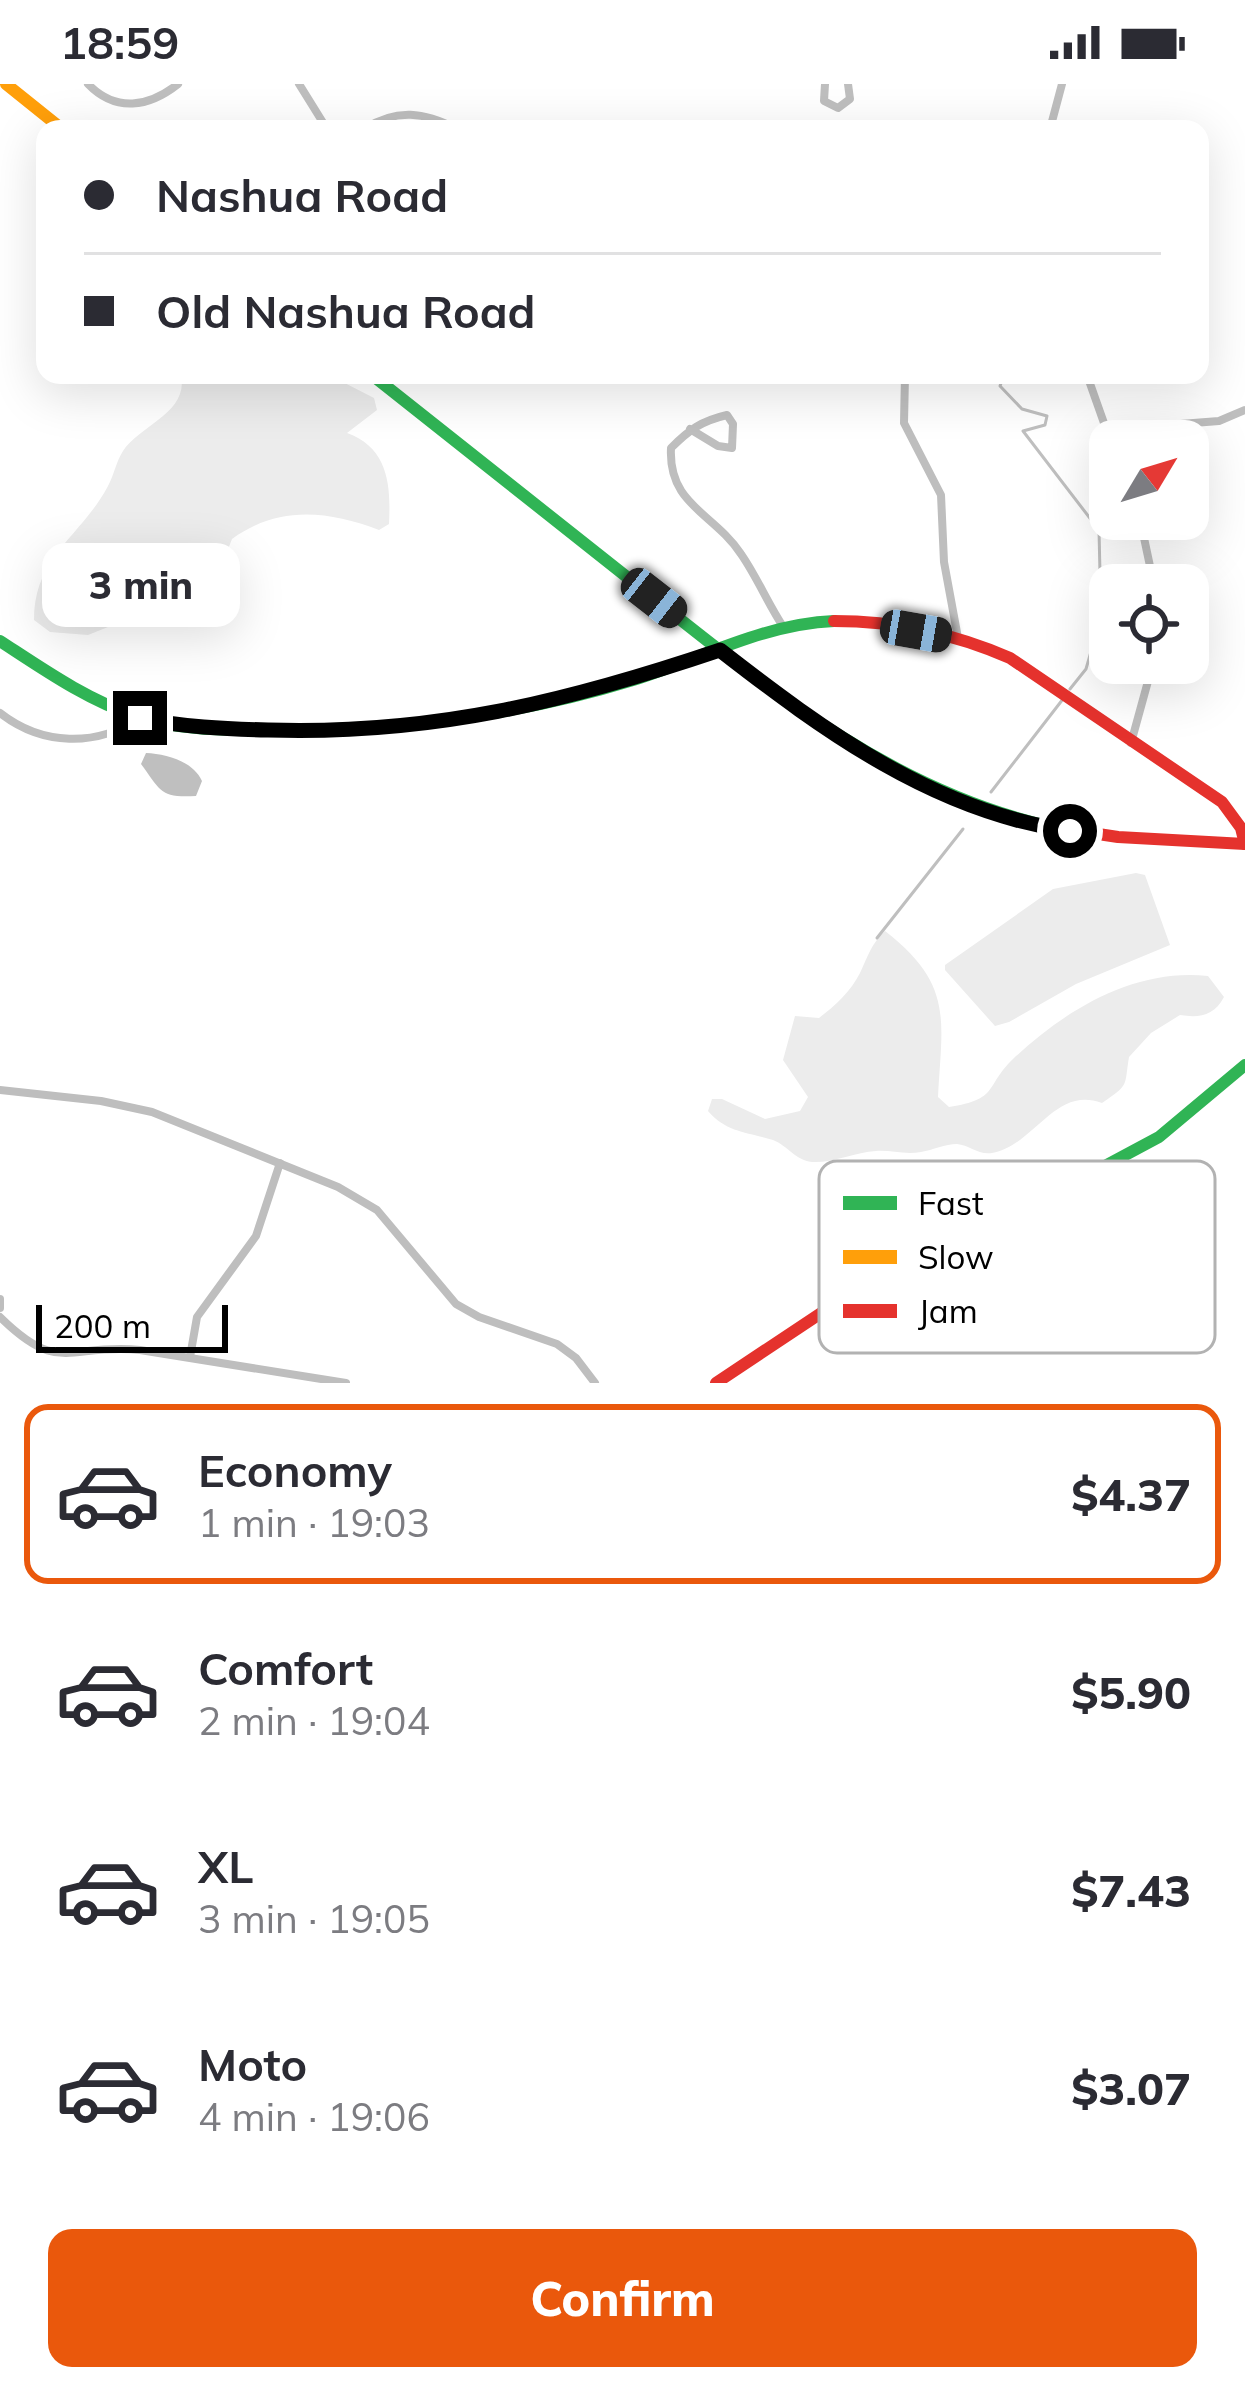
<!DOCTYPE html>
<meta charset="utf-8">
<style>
body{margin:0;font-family:Mulish,sans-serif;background:#f7f7f7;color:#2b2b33;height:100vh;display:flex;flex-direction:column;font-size:45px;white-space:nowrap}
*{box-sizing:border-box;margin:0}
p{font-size:39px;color:#7c7c81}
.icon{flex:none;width:66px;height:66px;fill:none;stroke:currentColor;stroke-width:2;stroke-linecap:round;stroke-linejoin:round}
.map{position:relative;height:1299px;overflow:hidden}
.details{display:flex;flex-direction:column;background:#fff;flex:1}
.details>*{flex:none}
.banner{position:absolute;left:36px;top:36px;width:1173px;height:264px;border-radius:24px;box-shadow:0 12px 48px #0002;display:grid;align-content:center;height:264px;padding:0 48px;background:#fff}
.needle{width:78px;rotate:52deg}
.fabs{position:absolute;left:1089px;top:336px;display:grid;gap:24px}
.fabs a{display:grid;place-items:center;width:120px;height:120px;border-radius:24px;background:#fff;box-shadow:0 12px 48px #0002;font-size:60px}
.scale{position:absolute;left:36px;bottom:30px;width:192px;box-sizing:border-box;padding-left:12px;border:6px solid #000;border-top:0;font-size:33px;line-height:42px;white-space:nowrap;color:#000;-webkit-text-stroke:9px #fff;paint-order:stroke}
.end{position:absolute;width:54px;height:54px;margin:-27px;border:15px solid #000;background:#fff;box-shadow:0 0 0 6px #fff}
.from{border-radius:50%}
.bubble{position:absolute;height:84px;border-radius:24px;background:#fff;box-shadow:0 12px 48px #0002;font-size:39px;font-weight:800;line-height:84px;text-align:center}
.car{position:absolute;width:36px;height:72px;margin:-36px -18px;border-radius:15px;box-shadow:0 0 9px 3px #0007;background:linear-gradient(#222 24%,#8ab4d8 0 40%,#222 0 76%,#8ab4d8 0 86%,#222 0)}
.banner b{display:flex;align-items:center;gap:42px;height:114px;font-size:45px}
.banner b+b{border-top:3px solid #e1e1e2}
.banner i{width:30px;height:30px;background:#2b2b33}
ul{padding:21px 0 0;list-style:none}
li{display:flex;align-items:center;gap:36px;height:180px;margin:0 24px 18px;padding:0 24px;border:6px solid transparent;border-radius:24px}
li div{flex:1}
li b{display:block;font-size:45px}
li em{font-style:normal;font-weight:800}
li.on{border-color:#ea580c}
li>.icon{width:108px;height:108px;stroke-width:1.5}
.primary-button{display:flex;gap:24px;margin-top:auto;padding:24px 48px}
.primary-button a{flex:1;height:138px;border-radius:24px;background:#ea580c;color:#fff;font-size:48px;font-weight:800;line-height:138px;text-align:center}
.status{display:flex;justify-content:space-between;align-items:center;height:84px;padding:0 60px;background:#fff;direction:ltr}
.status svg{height:33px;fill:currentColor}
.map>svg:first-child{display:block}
</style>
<div class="status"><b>18:59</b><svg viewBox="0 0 49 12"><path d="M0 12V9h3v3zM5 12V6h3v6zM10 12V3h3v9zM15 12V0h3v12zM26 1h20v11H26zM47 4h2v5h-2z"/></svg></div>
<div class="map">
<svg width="1245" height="1299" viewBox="0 0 1245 1299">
<rect width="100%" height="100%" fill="#fff"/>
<g fill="#ececec">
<path d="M181,291h148l45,23 3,12 -30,23c41,15 44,51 42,91l-10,6c-51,-19 -100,-25 -147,9l-11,28 -18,23 -21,14 -44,11 -50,20 -38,-3 -16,-12c0,-64 47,-83 74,-134 6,-11 8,-24 15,-35 17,-26 66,-38 58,-76z"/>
<polygon points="1136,789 1145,791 1170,861 1076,900 1009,938 995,942 945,886 945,881 1053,805"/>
<path d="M885,847c69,54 57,88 53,166l11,10c51,-8 35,-20 64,-48 52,-49 121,-91 195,-83l16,21c-10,19 -25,21 -44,18l-29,18 -22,24c-5,30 1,27 -27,46 -47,-18 -67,42 -110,50 -14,2 -23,-8 -35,-9 -12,0 -24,6 -36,8 -16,3 -30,-2 -45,-1 -21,1 -42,12 -64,11 -17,-2 -24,-16 -39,-22 -25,-8 -46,-7 -65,-29l4,-12h10l43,20 35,-8 8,-14 -25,-37 12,-44 24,2c16,-12 32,-27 41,-45 8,-17 11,-29 25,-42z"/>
</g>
<path fill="#bfbfbf" d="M146,669c20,1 47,8 56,28l-6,15c-36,2 -35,-5 -55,-32z"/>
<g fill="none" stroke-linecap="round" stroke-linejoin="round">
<g stroke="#bfbfbf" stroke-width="3">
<polyline points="1004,291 1000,302 1022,325 1047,332 1045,341 1023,347 1099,446 1101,533 1086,585 1070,605"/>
<polyline points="991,708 1063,615"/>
<polyline points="877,854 963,745"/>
</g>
<g stroke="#bebebe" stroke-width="8">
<path d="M88,0c28,29 61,23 90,0"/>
<polyline points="299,0 327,45"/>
<polyline points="825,0 824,17 838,24 850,15 848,0"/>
<path d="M364,45c33,-21 60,-17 93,0"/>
<polyline points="1050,45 1062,0"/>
<polyline points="905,291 904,339 941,411 944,478 958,554"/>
<polyline points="1087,291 1110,356"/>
<path d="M690,345l28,17 14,2 1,-24 -6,-9c-26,6 -38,15 -56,33 -3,57 43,65 70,106 16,23 27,50 43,74"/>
<polyline points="1110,355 1142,343 1219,337 1245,326"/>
<polyline points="1140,435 1154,501"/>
<path d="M0,629c42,33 96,34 140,5"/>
<polyline points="1131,659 1153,579"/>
<polyline points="0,1006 101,1017 152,1028 338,1103 377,1126 456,1220 479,1233 557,1260 576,1274 595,1299"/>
<polyline points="0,1215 0,1224"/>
<path d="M0,1233c60,59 68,26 140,33l206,33"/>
<polyline points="190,1273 197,1233 256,1152 280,1079"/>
</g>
<g stroke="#30b455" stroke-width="12">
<path d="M372,291c88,70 177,140 265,210 127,101 253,206 415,242"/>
<path d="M0,557c43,28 87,59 136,75 43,15 91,14 136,14 122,1 244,-14 361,-50 67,-21 130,-56 201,-59"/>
<polyline points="1019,1122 1060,1106 1159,1053 1245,981"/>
</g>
<polyline stroke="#ff9f0a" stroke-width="12" points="6,0 62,45"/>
<g stroke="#e5322d" stroke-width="12">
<path d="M834,537c60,0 121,13 176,37l212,144 19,26 4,16"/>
<polyline points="1052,743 1118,753 1245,760"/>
<polyline points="716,1299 934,1154 1019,1122"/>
</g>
</g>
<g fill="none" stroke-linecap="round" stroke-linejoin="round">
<path stroke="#000" stroke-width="15" d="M140,634c42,9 85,11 128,12 164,5 298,-28 452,-80 104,81 215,162 350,181"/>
</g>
<rect x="819" y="1077" width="396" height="192" rx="18" fill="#fff" stroke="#b2b2b2" stroke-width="3"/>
<rect x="843" y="1112" width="54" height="14" fill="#30b455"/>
<rect x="843" y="1166" width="54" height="14" fill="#ff9f0a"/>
<rect x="843" y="1220" width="54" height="14" fill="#e5322d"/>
<g font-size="33" fill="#000">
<text x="918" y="1131">Fast</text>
<text x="918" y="1185">Slow</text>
<text x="918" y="1239">Jam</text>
</g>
</svg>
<div class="fabs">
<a><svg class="needle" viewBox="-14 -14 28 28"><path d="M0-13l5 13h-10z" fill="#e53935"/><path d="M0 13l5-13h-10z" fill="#7c7c81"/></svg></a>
<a><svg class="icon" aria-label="locate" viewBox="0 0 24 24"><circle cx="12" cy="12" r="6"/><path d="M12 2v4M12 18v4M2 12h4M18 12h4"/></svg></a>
</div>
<div class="scale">200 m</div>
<i class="end from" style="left:1070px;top:747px"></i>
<i class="end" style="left:140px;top:634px"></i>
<div class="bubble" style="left:42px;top:459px;width:198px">3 min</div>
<i class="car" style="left:654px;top:514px;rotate:128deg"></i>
<i class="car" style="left:916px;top:547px;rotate:100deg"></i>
<div class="banner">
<b><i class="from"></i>Nashua Road</b>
<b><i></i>Old Nashua Road</b>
</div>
</div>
<section class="details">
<ul>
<li class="on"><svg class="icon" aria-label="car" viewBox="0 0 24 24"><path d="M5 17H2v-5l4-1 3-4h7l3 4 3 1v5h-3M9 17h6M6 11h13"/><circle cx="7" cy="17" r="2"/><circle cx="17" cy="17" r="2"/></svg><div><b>Economy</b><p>1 min · 19:03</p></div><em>$4.37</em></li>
<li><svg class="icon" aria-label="car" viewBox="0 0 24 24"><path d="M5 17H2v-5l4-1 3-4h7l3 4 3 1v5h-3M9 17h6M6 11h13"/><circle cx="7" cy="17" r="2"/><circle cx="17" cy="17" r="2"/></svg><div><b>Comfort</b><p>2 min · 19:04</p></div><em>$5.90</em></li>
<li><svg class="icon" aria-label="car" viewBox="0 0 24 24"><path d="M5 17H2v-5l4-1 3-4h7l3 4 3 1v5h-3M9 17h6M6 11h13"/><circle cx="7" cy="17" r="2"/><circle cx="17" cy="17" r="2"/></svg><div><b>XL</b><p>3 min · 19:05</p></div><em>$7.43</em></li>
<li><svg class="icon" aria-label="car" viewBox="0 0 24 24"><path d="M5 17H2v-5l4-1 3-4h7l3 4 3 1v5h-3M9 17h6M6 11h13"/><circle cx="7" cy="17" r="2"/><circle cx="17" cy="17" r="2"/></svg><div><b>Moto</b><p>4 min · 19:06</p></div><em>$3.07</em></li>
</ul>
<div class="primary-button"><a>Confirm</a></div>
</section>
